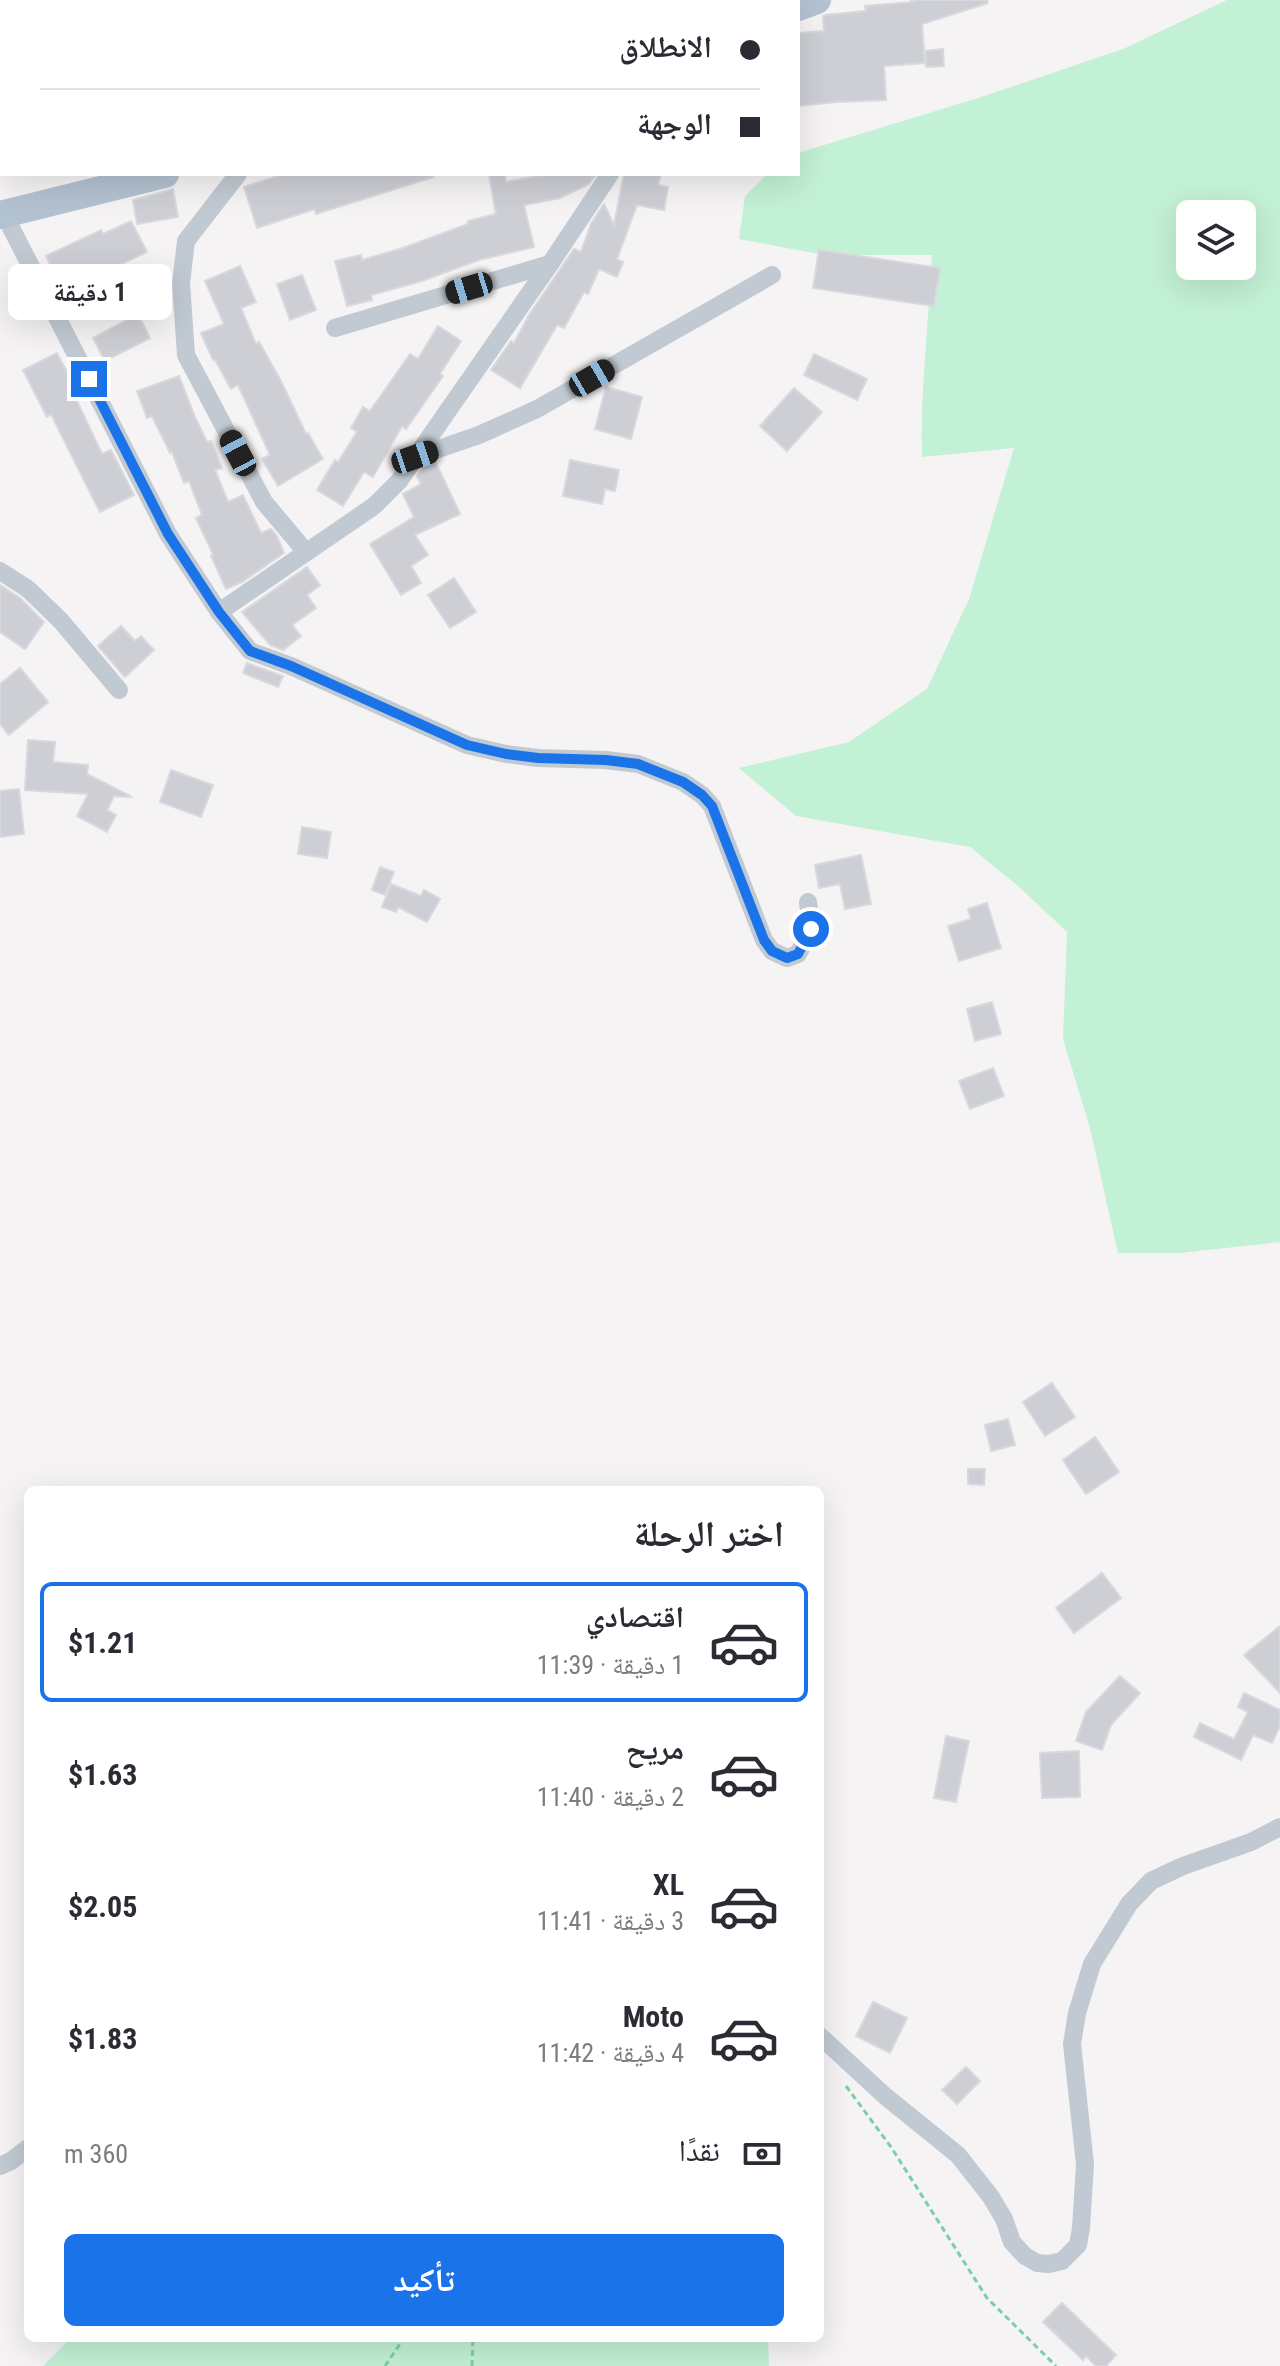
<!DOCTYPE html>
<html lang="ar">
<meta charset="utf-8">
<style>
body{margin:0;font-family:"Roboto Condensed","Noto Naskh Arabic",sans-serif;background:#f2f2f3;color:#2b2b33;direction:rtl;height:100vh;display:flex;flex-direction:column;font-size:30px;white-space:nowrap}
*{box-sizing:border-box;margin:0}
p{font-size:26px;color:#7c7c81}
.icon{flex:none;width:44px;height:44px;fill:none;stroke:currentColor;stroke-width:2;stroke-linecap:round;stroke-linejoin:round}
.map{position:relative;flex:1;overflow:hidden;direction:ltr}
.panel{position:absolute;left:24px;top:1486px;width:800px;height:856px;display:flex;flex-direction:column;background:#fff;border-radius:12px;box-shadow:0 8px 32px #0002;direction:rtl}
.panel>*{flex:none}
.hud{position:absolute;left:0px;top:0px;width:800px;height:176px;box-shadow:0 8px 32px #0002;direction:rtl;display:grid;align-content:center;height:176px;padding:0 40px;background:#fff}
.buttons{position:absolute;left:1176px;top:200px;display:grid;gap:16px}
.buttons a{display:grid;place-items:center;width:80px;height:80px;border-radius:12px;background:#fff;box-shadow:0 8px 32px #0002;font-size:40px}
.end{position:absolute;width:36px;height:36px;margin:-18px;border:10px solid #1a73e8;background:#fff;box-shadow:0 0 0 4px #fff}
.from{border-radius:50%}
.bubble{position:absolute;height:56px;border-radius:12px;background:#fff;box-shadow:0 8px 32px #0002;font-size:26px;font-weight:700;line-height:56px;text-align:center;direction:rtl}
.car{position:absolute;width:24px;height:48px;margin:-24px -12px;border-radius:10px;box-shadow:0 0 6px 2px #0007;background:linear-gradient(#222 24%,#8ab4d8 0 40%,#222 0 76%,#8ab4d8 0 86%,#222 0)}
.hud b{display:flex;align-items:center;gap:28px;height:76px;font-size:30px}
.hud b+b{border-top:2px solid #e1e1e2}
.hud i{width:20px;height:20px;background:#2b2b33}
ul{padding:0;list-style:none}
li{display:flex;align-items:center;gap:24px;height:120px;margin:0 16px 12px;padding:0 24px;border:4px solid transparent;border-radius:12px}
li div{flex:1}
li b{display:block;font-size:30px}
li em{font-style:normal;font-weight:700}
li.on{border-color:#1a73e8}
li>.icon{width:72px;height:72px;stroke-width:1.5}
h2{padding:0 40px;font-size:36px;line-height:96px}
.pay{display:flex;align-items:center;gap:20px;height:88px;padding:0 40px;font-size:30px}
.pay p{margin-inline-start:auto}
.button{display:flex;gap:16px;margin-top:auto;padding:16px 40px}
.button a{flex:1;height:92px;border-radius:12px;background:#1a73e8;color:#fff;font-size:32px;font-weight:700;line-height:92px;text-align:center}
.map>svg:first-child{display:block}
</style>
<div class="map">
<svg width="1280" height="2366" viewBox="0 0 1280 2366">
<rect width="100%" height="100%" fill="#f5f3f3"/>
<g fill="#c3f1d5" fill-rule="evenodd">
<path d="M1227,0h53v1242l-100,11h-62l-28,-125 -27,-89 4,-107 -50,-47 -47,-38 -174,-31 -57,-48 110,-26 78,-53 42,-90 45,-151 -92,9c-2,-68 7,-135 10,-202h-108l-85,-16 6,-43 22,-22h31v-21l180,-55 145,-49zM1190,214h52v52h-52z"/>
<polygon points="71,2338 768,2338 769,2366 43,2366"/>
</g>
<g fill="#cdcfd5" stroke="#d7d9de" stroke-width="2">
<polygon points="911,0 987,0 988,3 922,24 925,63 884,66 886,100 837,102 798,106 798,33 824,31 823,16 825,15 866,11 865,6 913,2"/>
<polygon points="943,49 944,66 926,67 925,51"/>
<polygon points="284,174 432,174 433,177 316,214 315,209 257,228 244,187"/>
<polygon points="489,174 505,174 506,182 548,174 596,174 589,184 560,198 524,205 534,247 479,260 422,281 371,295 372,300 347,306 335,261 361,255 362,260 403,248 468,224 468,221 496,214"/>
<polygon points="624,174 661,174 658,185 668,187 664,210 637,205 617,259 623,262 617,277 599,269 588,294 584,292 564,328 557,325 520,388 491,370 511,341 514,343 529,315 574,249 581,252 591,224 604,204 614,225"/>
<polygon points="173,189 178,217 137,224 133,200"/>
<polygon points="131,221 147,252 63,292 46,256 101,230 103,234"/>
<polygon points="819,250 940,268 934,306 813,288"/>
<polygon points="240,266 256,302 241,308 256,344 259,342 281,381 306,434 308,433 323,459 278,486 262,459 270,455 238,385 231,389 215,360 213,360 201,333 224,324 205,281"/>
<polygon points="302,275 316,310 290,320 277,284"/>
<polygon points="138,314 150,338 105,361 93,338"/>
<polygon points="438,326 461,341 440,374 443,376 406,429 402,426 373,477 364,472 343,506 317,490 335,460 338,462 357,432 351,428 363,407 370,411 410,354 418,359"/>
<polygon points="57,353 81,399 77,401 102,454 111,450 134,495 100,512 51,414 47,417 23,370"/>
<polygon points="814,354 867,379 857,400 804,375"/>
<polygon points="179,376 195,417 207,442 211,441 222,468 215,470 228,502 243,495 261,533 271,529 277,536 284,553 242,582 226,589 211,556 213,554 196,518 202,515 189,481 184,483 172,452 170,453 152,416 147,418 137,391"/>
<polygon points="606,387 642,397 631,439 595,429"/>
<polygon points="794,388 822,412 787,451 760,426"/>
<polygon points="570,460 619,470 615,491 605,489 602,504 563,496"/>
<polygon points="436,463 460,514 415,535 428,555 411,566 421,583 401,595 370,544 414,517 403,494 421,484 417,476 424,467"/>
<polygon points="307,567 320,585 307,595 316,608 292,625 301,636 283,650 270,645 242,612"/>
<polygon points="454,578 476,612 450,628 428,595"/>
<polygon points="0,585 20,598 44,622 25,649 0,632"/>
<polygon points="121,626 135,641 141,636 154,650 125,677 98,646"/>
<polygon points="247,663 283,676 278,687 243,673"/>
<polygon points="20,668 48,702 9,735 0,724 0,684"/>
<polygon points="28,740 55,742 53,762 88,765 87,774 132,797 114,796 107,810 116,815 107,832 77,816 88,794 25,790"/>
<polygon points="171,770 213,785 201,817 160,802"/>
<polygon points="19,789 24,834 0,837 0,791"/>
<polygon points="302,827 331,832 327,858 298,854"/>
<polygon points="861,855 871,904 845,909 840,884 819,888 815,865"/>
<polygon points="380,867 394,872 385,895 372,890"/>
<polygon points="391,884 421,896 424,890 440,899 427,922 398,907 396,912 382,907"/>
<polygon points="987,903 1001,948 959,961 948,926 971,919 968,909"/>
<polygon points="992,1002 1001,1034 975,1041 967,1009"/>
<polygon points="993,1068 1004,1096 970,1109 959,1081"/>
<polygon points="1052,1383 1075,1417 1045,1436 1023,1402"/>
<polygon points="1008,1419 1015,1445 991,1451 985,1425"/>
<polygon points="1095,1437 1119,1472 1086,1494 1063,1460"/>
<polygon points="968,1469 985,1469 984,1485 968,1484"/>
<polygon points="1102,1573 1121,1598 1074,1633 1056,1608"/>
<polygon points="1280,1626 1280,1693 1244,1655"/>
<polygon points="1120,1676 1140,1693 1111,1725 1102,1750 1076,1741 1086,1712"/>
<polygon points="1244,1693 1280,1710 1280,1726 1272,1743 1253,1735 1241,1760 1194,1737 1200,1723 1234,1739 1248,1712 1238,1707"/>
<polygon points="946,1736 969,1741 956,1802 934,1798"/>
<polygon points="1079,1751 1080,1797 1042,1798 1040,1753"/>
<polygon points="873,2002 907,2018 890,2053 856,2036"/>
<polygon points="966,2067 980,2081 957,2104 942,2090"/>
<polygon points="1062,2303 1116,2355 1106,2366 1096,2366 1086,2356 1083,2360 1043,2322"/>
</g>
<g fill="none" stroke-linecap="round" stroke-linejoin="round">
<g stroke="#7ad0a6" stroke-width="3" stroke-dasharray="6 4" stroke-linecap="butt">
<polyline points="846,2086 891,2147 987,2298 1056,2366"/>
<polyline points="385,2366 404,2338"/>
<polyline points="472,2366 473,2338"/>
</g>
<g stroke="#c1cad2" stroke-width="18">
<polyline points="641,0 641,2"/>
<polyline points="364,2 365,0"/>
<polyline points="0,128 2,129"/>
<polyline points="238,174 186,241 181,283 186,355 264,502 306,552"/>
<polyline points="4,214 168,534 219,612 374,506 399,481 550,264 610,174"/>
<polyline points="335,328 550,264"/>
<polyline points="415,457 479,435 537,409 772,275"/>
<polyline points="0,571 28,589 61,621 119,690"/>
<polyline points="219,612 250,651 291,666 467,745 506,754 538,758 606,760 638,764 683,782 702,795 712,806 764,940 772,951 787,958 798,954 811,929 808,902"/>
<polyline points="820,2036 885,2096 958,2155 991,2197 1004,2219 1012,2242 1025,2256 1037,2263 1049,2264 1062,2261 1078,2245 1081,2228 1085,2164 1072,2044 1077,2013 1092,1964 1129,1904 1151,1881 1183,1866 1251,1842 1280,1827"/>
<polyline points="0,2166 11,2161 28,2148"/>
</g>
<g stroke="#b3c2d1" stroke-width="28">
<polyline points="798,7 817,0"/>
<polyline points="0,215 165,174"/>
</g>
</g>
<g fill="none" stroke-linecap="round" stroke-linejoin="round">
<polyline stroke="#1a73e8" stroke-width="10" points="89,379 168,534 219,612 250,651 291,666 467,745 506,754 538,758 606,760 638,764 683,782 702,795 712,806 764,940 772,951 787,958 798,954 811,929"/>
</g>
</svg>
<div class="buttons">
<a><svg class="icon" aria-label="layers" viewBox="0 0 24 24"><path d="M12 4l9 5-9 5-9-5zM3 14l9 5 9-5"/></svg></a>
</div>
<i class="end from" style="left:811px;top:929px"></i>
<i class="end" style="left:89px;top:379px"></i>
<div class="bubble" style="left:8px;top:264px;width:164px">1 دقيقة</div>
<i class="car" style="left:469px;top:288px;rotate:253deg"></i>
<i class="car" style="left:592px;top:378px;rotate:60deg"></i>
<i class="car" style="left:238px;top:453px;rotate:332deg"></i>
<i class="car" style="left:415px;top:457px;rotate:71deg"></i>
<div class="hud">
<b><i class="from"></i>الانطلاق</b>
<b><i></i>الوجهة</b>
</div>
<section class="panel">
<h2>اختر الرحلة</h2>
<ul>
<li class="on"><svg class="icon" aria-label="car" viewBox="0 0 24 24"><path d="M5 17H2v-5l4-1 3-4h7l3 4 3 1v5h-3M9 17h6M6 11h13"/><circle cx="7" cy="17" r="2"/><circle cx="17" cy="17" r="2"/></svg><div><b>اقتصادي</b><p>1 دقيقة · 11:39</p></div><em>$1.21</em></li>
<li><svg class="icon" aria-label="car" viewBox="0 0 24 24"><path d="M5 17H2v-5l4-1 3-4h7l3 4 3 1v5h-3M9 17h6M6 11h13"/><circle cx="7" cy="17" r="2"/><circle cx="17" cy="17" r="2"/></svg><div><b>مريح</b><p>2 دقيقة · 11:40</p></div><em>$1.63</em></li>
<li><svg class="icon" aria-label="car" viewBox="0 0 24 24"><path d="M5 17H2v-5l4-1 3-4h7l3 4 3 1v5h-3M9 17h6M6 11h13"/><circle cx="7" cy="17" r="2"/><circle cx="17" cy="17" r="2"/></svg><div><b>XL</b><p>3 دقيقة · 11:41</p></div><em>$2.05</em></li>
<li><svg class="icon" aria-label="car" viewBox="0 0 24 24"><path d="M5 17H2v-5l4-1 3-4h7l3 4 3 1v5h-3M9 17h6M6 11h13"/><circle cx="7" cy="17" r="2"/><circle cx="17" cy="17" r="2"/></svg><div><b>Moto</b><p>4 دقيقة · 11:42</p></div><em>$1.83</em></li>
</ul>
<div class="pay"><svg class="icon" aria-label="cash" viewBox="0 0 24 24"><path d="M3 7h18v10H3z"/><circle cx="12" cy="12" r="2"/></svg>نقدًا<p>360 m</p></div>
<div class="button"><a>تأكيد</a></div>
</section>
</div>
